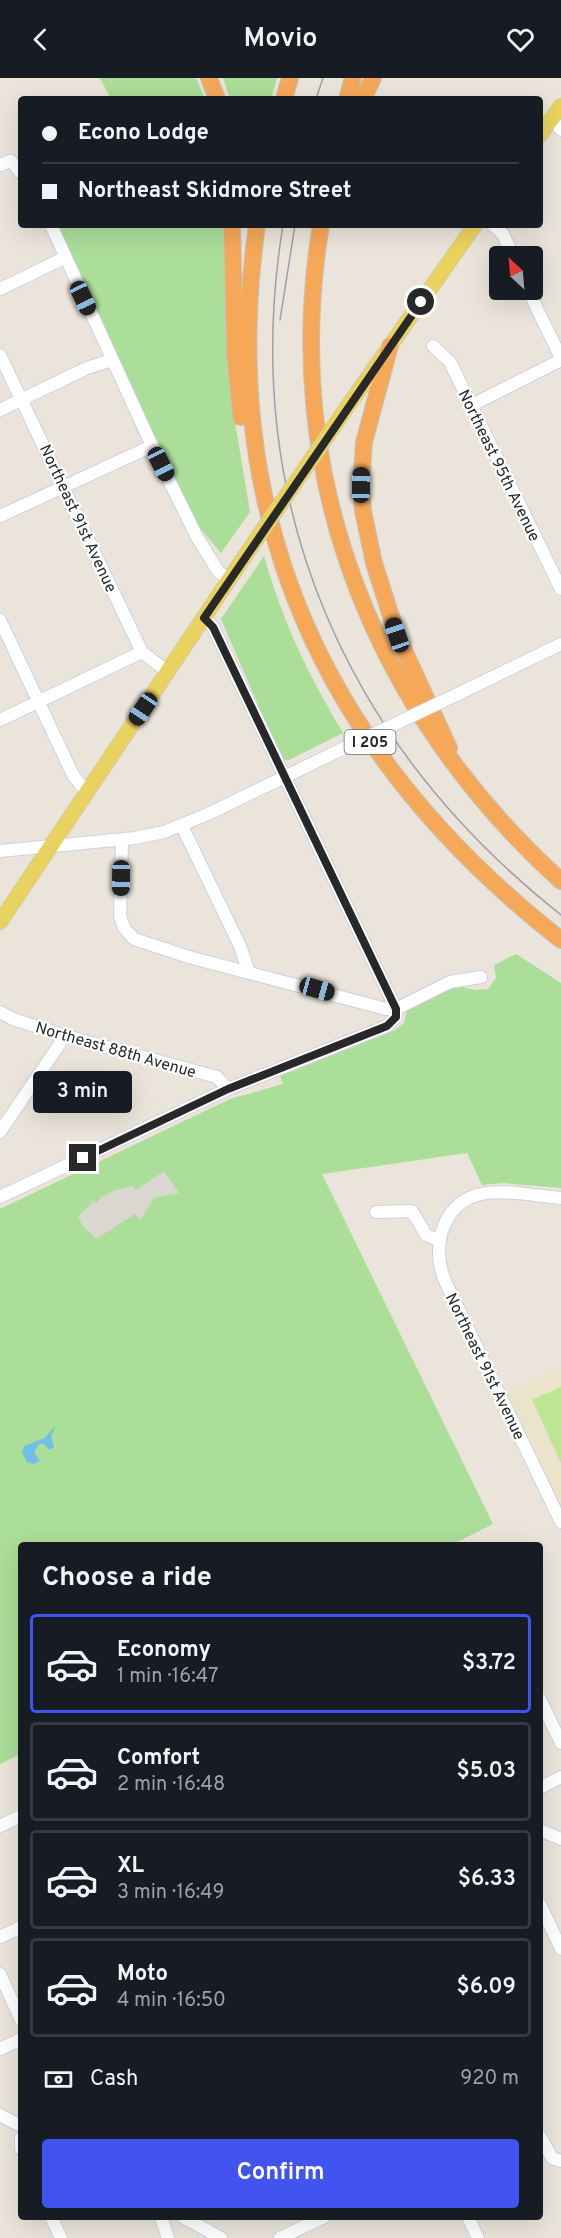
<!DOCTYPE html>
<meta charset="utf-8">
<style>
body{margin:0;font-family:Overpass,sans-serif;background:#20242c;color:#f1f3f6;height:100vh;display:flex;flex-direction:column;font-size:22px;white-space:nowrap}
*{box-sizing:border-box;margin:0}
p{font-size:20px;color:#9ea1a6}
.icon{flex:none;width:33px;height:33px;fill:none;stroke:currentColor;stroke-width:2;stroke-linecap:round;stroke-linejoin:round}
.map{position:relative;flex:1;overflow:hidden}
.side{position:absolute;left:18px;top:1464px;width:525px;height:678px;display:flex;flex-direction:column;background:#171b24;border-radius:6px;box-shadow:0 6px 24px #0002}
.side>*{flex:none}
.hud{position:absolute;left:18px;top:18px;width:525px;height:132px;border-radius:6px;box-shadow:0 6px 24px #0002;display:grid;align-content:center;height:132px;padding:0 24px;background:#171b24}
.needle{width:39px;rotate:334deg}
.controls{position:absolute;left:489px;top:168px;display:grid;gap:12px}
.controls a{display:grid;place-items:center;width:54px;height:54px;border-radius:6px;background:#171b24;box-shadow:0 6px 24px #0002;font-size:30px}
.end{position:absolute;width:27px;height:27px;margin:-14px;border:8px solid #282828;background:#fff;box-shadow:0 0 0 3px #fff}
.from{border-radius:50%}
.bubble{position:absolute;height:42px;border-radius:6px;background:#171b24;box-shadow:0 6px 24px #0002;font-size:20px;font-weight:600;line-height:42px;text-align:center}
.car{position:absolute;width:18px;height:36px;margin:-18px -9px;border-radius:8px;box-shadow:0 0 4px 2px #0007;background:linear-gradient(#222 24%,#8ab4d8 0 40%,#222 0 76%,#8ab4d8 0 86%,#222 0)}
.hud b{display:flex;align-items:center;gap:21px;height:57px;font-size:22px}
.hud b+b{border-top:2px solid #363941}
.hud i{width:15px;height:15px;background:#f1f3f6}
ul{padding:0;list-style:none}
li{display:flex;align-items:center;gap:18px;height:99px;margin:0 12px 9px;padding:0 12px;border:3px solid #363941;border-radius:6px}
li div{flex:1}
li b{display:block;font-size:22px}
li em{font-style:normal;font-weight:600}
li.on{border-color:#4154f0}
li>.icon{width:54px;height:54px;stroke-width:1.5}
h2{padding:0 24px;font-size:27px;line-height:72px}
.pay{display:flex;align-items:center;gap:15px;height:66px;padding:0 24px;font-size:22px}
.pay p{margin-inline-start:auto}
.action{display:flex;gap:12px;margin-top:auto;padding:12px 24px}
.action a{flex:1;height:69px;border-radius:6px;background:#4154f0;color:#fff;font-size:24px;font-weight:600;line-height:69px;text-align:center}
header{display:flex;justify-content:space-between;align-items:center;height:78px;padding:0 24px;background:#171b24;font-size:27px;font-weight:600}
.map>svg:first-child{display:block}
</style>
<header><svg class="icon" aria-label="back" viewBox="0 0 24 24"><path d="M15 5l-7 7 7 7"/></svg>Movio<svg class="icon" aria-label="heart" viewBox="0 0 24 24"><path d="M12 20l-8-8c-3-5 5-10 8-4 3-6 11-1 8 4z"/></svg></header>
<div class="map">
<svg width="561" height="2160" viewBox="0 0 561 2160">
<rect width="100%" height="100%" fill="#eae4da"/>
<polygon fill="#ebe3ca" points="561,1289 561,1428 506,1315"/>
<g fill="#abde98">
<polygon points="100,0 196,0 205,21 111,21"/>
<polygon points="223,0 277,0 271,21 230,21"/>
<polygon points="57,147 223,147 231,320 250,434 221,475 194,443"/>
<path d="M264,478c20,69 43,116 79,177l-54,27h-7l-61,-141z"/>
<polygon points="516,876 561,905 561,1110 503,1105 482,1107 467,1075 322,1096 493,1446 451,1467 21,1467 21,1676 0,1686 0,1131 230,1021 283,1006 280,998 395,952 404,945 408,928 453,907 475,912 488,911 496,900 494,887"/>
</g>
<polygon fill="#bde594" points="561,1309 561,1385 532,1322"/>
<polygon fill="#dad7d0" points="164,1093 179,1115 154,1120 142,1140 140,1142 135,1136 96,1161 82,1147 78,1138 92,1125 91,1122 97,1125 101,1119 112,1113 133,1108 136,1112"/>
<polygon fill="#71bfe8" points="56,1347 51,1358 54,1369 49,1372 44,1366 39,1366 34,1374 40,1383 33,1386 27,1384 22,1375 24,1368 45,1360"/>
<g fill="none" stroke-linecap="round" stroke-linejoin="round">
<defs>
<g id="minor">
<polyline points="552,41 561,52"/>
<polyline points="0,87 11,83 21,95"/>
<polyline points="51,147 152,368 197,459 218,493 229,503"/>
<polyline points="493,147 503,156 513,178"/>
<polyline points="0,211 64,180"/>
<polyline points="528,212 561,280"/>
<polyline points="433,268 450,284 561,511"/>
<polyline points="0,277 142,574 168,594"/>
<polyline points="472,327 561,282"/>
<polyline points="0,332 87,290 112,282"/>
<polyline points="0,438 152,368"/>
<polyline points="0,542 73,697 87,715"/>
<polyline points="458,616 561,566"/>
<polyline points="0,642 142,574"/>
<polyline points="182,748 240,868 248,892"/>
<polyline points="122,762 120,838 124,850 134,861 189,879 386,931 396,931 450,904 481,899"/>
<polyline points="0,773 135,760 164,754 208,736 336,674"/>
<polyline points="0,934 13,941 63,957 217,999 228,1011"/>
<polyline points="0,1054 59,967 63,957"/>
<polyline points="0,1119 228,1011 387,948 396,939 396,931 213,549 204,540"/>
<path d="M561,1120c-24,-2 -51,-8 -75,-5 -43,6 -56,53 -41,88l116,241"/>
<polyline points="376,1134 412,1133 426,1157 439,1162"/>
<polyline points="540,1621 561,1665"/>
<polyline points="540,1710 561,1699"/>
<polyline points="0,1748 21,1738"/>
<polyline points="540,1752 561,1761"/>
<polyline points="540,1826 561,1871"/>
<polyline points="0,1859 21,1849"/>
<polyline points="0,1896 21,1942"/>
<polyline points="0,1971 21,1961"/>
<polyline points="0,2037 21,2048"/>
<polyline points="540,2058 552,2080 561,2083"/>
<polyline points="21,2060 21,2071"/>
<polyline points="51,2139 61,2160"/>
<polyline points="161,2139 168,2160"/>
<polyline points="183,2139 221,2160"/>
<polyline points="468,2139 478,2160"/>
<polyline points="280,2160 324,2139"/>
</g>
<g id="major">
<polyline points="540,57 561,28"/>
<polyline points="352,322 475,147"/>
<polyline points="0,844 249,472"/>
</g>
<g id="highway">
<polyline points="209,0 217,21"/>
<polyline points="284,21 290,0"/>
<polyline points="347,21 353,0"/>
<polyline points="363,21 373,0"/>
<polyline points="232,147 235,275 241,339"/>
<path d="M257,147c-42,297 72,533 304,715"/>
<path d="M321,147c-42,251 54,488 240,656"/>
<polyline points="390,268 364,364 361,407 363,433 374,485 397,557 449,670"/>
</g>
</defs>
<use href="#minor" stroke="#cfd1e0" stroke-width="14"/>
<use href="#major" stroke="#c3c3c3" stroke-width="16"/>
<use href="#highway" stroke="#c3c3c3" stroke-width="18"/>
<use href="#minor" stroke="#fff" stroke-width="12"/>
<use href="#major" stroke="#e9d360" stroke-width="15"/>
<use href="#highway" stroke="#f6a859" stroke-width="16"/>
<g stroke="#9d9fb1" stroke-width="1.5">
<polyline points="316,21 323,0"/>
<path d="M283,147c-45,276 61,518 278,690"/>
<polyline points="280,242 295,147"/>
</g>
<defs>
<polyline id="minor-bridge" points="336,674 458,616"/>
<polyline id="major-bridge" points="249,472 352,322"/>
</defs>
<use href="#minor-bridge" stroke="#cfd1e0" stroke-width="14" stroke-linecap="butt"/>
<use href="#major-bridge" stroke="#c3c3c3" stroke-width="16" stroke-linecap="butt"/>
<use href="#minor-bridge" stroke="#fff" stroke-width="12"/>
<use href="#major-bridge" stroke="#e9d360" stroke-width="15"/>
</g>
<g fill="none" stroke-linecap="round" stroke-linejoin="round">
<polyline stroke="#282828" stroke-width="8" points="83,1080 228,1011 387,948 396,939 396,931 213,549 204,540 421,224"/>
</g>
<g text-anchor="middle" stroke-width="4.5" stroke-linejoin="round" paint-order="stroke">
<rect fill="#fff" stroke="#686868" stroke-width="1.5" x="344.5" y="652" width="51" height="24" rx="4.5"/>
<g font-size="15" font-weight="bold" fill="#282828">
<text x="370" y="669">I 205</text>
</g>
<g font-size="16" fill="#282828" stroke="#fff">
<text transform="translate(500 387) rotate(64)" y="6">Northeast 95th Avenue</text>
<text transform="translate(79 440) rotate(65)" y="6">Northeast 91st Avenue</text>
<text transform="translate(116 971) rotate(16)" y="6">Northeast 88th Avenue</text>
<text transform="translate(486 1288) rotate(64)" y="6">Northeast 91st Avenue</text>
</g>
</g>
</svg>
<div class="controls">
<a><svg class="needle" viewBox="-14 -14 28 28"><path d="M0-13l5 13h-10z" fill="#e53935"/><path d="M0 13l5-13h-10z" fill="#9ea1a6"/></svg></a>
</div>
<i class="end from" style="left:421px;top:224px"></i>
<i class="end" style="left:83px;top:1080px"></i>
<div class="bubble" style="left:33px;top:993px;width:99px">3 min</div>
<i class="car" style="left:83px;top:220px;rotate:155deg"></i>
<i class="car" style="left:161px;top:386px;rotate:153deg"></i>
<i class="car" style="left:361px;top:407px;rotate:1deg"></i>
<i class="car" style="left:397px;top:557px;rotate:341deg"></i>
<i class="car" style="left:143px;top:631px;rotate:214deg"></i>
<i class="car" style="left:121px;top:800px;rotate:181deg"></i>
<i class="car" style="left:317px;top:911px;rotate:106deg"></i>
<div class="hud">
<b><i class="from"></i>Econo Lodge</b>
<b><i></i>Northeast Skidmore Street</b>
</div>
<section class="side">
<h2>Choose a ride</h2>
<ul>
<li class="on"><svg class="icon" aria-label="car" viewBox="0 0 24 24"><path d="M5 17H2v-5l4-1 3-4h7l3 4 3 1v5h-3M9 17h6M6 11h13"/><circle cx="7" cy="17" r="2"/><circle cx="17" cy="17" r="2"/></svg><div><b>Economy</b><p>1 min · 16:47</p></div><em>$3.72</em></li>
<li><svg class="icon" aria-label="car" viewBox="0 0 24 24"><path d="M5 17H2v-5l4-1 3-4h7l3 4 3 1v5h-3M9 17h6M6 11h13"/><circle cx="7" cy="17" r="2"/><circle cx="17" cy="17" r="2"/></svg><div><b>Comfort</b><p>2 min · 16:48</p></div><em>$5.03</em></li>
<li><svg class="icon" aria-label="car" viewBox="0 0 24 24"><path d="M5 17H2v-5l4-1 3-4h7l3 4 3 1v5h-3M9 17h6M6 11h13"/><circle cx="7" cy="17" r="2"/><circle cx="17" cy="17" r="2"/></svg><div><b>XL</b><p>3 min · 16:49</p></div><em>$6.33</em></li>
<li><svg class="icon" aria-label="car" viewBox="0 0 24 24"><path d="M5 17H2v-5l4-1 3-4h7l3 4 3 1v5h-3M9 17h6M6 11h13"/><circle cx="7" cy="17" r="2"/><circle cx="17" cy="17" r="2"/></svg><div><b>Moto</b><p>4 min · 16:50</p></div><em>$6.09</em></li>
</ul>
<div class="pay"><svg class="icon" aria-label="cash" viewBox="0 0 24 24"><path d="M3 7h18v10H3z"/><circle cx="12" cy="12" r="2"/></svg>Cash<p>920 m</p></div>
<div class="action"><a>Confirm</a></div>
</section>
</div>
